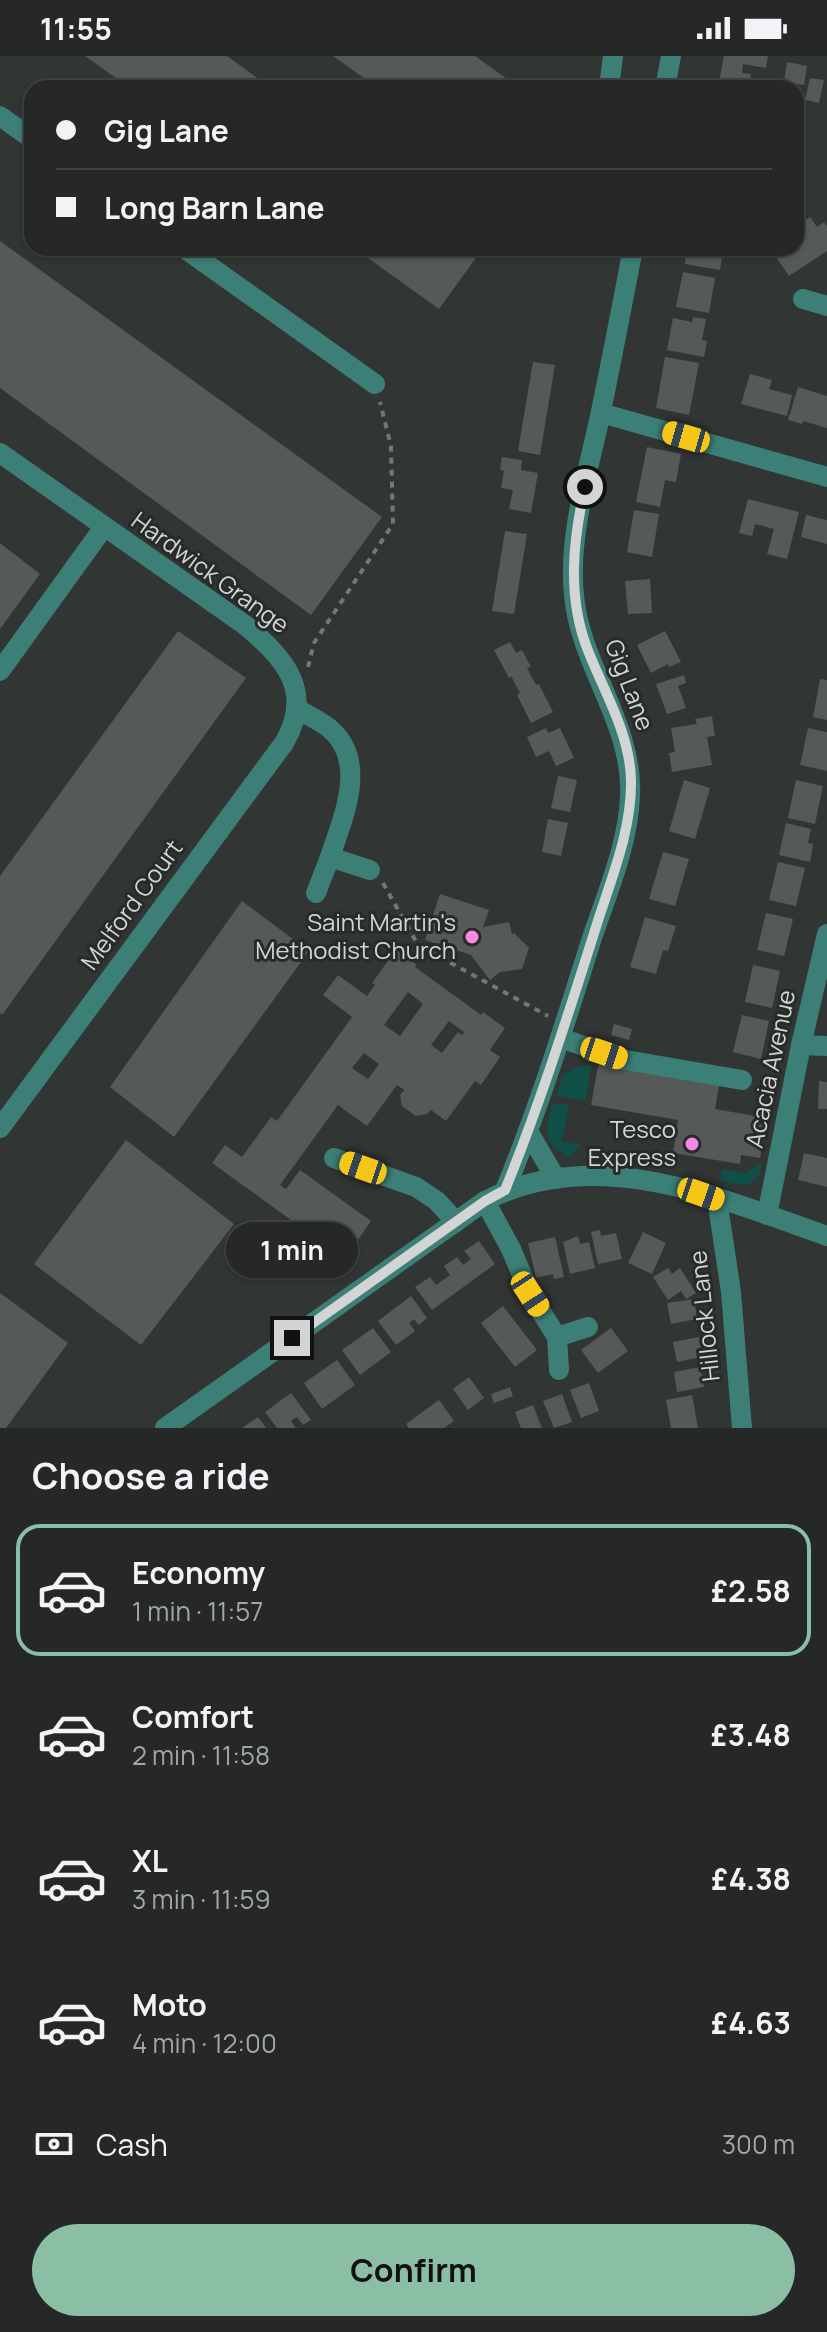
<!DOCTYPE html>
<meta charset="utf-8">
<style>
body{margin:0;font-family:Manrope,sans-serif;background:#313433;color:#f1f3f6;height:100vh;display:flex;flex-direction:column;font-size:30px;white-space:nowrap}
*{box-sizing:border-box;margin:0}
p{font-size:26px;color:#a3a6a7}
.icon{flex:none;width:44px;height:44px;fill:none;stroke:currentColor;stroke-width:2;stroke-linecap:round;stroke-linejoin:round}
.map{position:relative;height:1372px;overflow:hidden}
.side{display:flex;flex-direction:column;background:#252827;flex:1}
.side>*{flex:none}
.banner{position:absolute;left:24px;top:24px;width:780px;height:176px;border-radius:24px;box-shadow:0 2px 6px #0004,0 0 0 2px #424444;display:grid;align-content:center;height:176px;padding:0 32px;background:#252827}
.end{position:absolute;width:36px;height:36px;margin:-18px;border:10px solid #d2d5d4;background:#111;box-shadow:0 0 0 4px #111}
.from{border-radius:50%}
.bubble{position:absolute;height:56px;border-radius:28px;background:#252827;box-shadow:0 2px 6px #0004,0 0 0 2px #424444;font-size:26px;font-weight:700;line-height:56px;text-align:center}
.car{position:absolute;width:24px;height:48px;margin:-24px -12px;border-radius:10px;box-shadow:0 0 6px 2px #0007;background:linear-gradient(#f5c518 24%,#345 0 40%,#f5c518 0 76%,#345 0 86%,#f5c518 0)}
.banner b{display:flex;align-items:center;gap:28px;height:76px;font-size:30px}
.banner b+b{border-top:2px solid #424444}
.banner i{width:20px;height:20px;background:#f1f3f6}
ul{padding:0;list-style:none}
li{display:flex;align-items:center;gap:24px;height:132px;margin:0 16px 12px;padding:0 16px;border:4px solid transparent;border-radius:24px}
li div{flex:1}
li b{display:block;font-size:30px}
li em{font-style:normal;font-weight:700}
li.on{border-color:#8abfa5}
li>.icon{width:72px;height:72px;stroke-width:1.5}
h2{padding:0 32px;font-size:36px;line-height:96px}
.pay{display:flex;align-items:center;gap:20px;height:88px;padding:0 32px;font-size:30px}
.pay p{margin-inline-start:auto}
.action{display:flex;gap:16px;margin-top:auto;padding:16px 32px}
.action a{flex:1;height:92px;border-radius:48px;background:#8abfa5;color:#111;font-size:32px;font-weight:700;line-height:92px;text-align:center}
.status{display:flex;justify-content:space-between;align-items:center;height:56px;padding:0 40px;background:#252827;direction:ltr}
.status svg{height:22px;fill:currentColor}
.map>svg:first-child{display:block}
</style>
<div class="status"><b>11:55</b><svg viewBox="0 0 49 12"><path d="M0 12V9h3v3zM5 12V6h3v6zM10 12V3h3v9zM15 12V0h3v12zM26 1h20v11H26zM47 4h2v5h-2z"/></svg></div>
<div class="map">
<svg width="827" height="1372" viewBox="0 0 827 1372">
<rect width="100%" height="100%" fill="#313534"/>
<g fill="#104f48">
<polygon points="579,1010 591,1010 586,1045 556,1040 563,1019"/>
<path d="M553,1047l16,2 -7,36 19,4 -10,12c-29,-9 -27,-31 -18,-54z"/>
<path d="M762,1106c-4,28 -19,25 -42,18l2,-11 23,4z"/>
</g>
<g fill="#555a59" fill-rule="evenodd">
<polygon points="85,0 227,0 271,32 130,32"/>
<polygon points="333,0 475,0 520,32 378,32"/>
<polygon points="724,0 768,0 766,12 743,8 742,17 751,18 749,32 718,31"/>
<polygon points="787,6 807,10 804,29 784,26"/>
<polygon points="810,22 824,24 819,47 805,44"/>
<polygon points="810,161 817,171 824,166 827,170 827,195 789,220 774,198 783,192 796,192 796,170"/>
<polygon points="0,185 382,461 311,559 0,332"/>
<polygon points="354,192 483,192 439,253"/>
<polygon points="687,192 718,192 717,195 723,196 720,214 685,208"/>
<polygon points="683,216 715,222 709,257 676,251"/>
<polygon points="693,261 706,263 702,284 707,285 704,301 667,294 673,262 692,266"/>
<polygon points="665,301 699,307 689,359 656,352"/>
<polygon points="533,306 555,309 540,399 518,395"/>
<polygon points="750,318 772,324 769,333 792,339 787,360 741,348"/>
<polygon points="798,331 827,340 827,372 803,365 802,368 788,364"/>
<polygon points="647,391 681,398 676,426 665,424 660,451 636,446"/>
<polygon points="502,401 522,404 521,414 538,417 531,457 509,453 513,434 501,432 504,415 500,414"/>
<polygon points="748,443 799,456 787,503 767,498 774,473 755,468 752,480 739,477"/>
<polygon points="634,454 659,458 652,501 627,496"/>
<polygon points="806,459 827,464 827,488 801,481"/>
<polygon points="505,475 527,478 514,558 492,555"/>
<polygon points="0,487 40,518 0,573"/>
<polygon points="650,523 652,557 628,558 625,525"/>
<polygon points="178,575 246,622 2,959 0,957 0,820"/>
<polygon points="665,575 681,606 669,611 668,608 651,617 637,589"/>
<polygon points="510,586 516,597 522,594 531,611 527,612 536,629 539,628 553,656 531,667 517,639 520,637 511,620 509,622 494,594"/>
<polygon points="684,619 686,627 678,630 686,652 667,658 656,628"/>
<polygon points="820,623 827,624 827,664 813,661"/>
<polygon points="712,660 715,680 707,681 712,709 672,716 669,697 675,696 671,672 697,668 695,663"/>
<polygon points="546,672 548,677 560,672 574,702 556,710 549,695 536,701 527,681"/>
<polygon points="808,672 827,676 827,715 800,709"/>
<polygon points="558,720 577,724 570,756 551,752"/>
<polygon points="684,724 710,732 695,783 669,775"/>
<polygon points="796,724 823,730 815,768 788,762"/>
<polygon points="548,763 568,767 561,800 542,796"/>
<polygon points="786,767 811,773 808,787 813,788 810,806 779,799"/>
<polygon points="663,796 689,803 675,850 649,843"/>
<polygon points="778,806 805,812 796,850 769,844"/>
<polygon points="440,838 489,854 483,871 509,866 512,878 514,877 529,892 522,913 500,916 490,924 471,899 425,884"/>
<polygon points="242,845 309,895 174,1081 110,1031"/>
<polygon points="766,857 793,863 784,900 757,894"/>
<polygon points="645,861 676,870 668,895 663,894 656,918 630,911"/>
<path d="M396,894l21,15 -2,2 66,48 2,-3 22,16 -15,22 10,7 -19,28 -6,-4 -29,40 -15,-11 -4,4 -11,2 -14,-10 -2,-11 4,-5 -7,-5 -30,41 -29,-21 -58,80 6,4 14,-19 71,51 -26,38 -133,-96 13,-18 17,12 29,-40 6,4 75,-104 -29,-22 15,-20 29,21 8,-11 -3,-2zM408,936l15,12 -23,32 -16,-11zM449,965l15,11 -2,3 -4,-3 -16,21 -11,-8zM364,997l15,11 -11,15 -16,-11z"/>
<polygon points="753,909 780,915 772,952 745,946"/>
<polygon points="742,959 769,965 761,1003 733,996"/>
<polygon points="614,968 632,973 629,984 611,979"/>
<polygon points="599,1005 720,1025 715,1053 767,1062 760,1102 741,1099 740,1108 673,1097 678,1064 591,1049"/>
<polygon points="819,1025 827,1026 827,1053 818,1053"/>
<polygon points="126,1084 234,1168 141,1289 34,1208"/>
<polygon points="804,1097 827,1102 827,1131 798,1124"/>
<polygon points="600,1174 601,1180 616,1177 622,1203 598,1208 591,1176"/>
<polygon points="643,1176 666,1187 652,1218 628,1207"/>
<polygon points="578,1180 580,1188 589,1186 595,1212 570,1218 563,1186"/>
<polygon points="555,1181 564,1221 554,1223 553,1218 536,1222 528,1187"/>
<polygon points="479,1185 495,1208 432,1254 415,1231 430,1221 436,1229 450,1219 444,1210 457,1201 463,1209 471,1203 464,1195"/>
<polygon points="668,1212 672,1218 680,1212 696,1237 686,1243 681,1235 668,1244 653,1221"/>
<polygon points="0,1237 68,1287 6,1372 0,1372"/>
<polygon points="411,1240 427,1262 419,1269 414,1263 409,1267 415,1275 396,1289 378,1265"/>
<polygon points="694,1243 697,1263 671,1268 667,1247"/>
<polygon points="503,1250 537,1294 515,1311 481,1267"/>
<polygon points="373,1272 391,1296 360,1319 342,1294"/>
<polygon points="611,1272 628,1295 598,1317 581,1294"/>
<polygon points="699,1281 702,1301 677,1306 673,1286"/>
<polygon points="337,1304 355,1329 322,1353 304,1327"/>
<polygon points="700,1311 704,1331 677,1336 674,1316"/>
<polygon points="469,1321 484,1342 468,1354 453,1333"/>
<polygon points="589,1327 599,1355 581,1362 570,1334"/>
<polygon points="510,1331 513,1340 494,1347 491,1338"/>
<polygon points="291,1337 311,1364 303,1369 297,1361 291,1365 296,1372 277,1372 265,1356"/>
<polygon points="562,1338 572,1366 554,1372 543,1345"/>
<polygon points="692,1339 698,1372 671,1372 666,1344"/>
<polygon points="439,1344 454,1365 444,1372 409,1372 406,1368"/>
<polygon points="533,1349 542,1372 521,1372 515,1356"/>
<polygon points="258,1361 266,1372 242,1372"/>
</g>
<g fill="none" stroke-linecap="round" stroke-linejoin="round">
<g stroke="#737776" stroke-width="4" stroke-dasharray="6 6" stroke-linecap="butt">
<polyline points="308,611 314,587 393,468 391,390 380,346"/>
<polyline points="383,827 418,889 548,960"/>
</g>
<g stroke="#3c7f77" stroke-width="20">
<polyline points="609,32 613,0"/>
<polyline points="665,32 671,0"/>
<polyline points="0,60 32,83"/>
<polyline points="184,192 375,328"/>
<polyline points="803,243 827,250"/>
<polyline points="601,357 827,421"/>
<path d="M0,397l245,172c39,33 70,66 39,118l-284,385"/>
<polyline points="0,615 104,471"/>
<path d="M296,652c11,7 23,12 33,20 40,33 14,89 1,129"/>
<polyline points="316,837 330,801 370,814"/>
<polyline points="560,982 626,1004 742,1024"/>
<polyline points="801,989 827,990"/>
<polyline points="528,1075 556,1123"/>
<polyline points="334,1102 416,1131 437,1145 456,1166"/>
<path d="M505,1134c34,-82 60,-167 87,-252 15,-45 36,-93 38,-141 4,-73 -50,-131 -56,-202 -6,-56 13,-120 25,-174 12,-58 23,-115 34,-173"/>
<polyline points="717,1143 731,1236 742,1372"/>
<polyline points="485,1145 511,1193 530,1238 557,1281"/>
<polyline points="767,1159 801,989 827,878"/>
<polyline points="559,1314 557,1281 588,1271"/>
<path d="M165,1372l320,-227c111,-58 234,-3 342,35"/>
</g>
</g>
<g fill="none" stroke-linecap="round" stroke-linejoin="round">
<path stroke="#d2d5d4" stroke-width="10" d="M292,1282l193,-137 20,-11c35,-86 63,-175 91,-263 15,-48 36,-97 35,-147 -1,-47 -28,-90 -44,-132 -20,-52 -14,-108 -2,-161"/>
</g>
<g fill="#fb87e5" stroke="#272b2a" stroke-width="3">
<circle cx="472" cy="881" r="8"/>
<circle cx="692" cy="1088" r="8"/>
</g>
<g text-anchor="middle" stroke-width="6" stroke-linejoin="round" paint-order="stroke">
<g font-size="24" fill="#d2d5d4" stroke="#272b2a">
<text transform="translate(210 517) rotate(36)" y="8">Hardwick Grange</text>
<text transform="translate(629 629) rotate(69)" y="8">Gig Lane</text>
<text transform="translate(132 849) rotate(-54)" y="8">Melford Court</text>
<text transform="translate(771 1013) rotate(-78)" y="8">Acacia Avenue</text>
<text transform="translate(705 1260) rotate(-96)" y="8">Hillock Lane</text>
</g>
<g font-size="24" fill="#d2d5d4" stroke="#272b2a" text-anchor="end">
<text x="456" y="875">Saint Martin's<tspan x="456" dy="28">Methodist Church</tspan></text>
<text x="676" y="1082">Tesco<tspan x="676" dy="28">Express</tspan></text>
</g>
</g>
</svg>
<i class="end from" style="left:585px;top:431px"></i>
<i class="end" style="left:292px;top:1282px"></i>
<div class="bubble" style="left:226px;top:1166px;width:132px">1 min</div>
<i class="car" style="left:686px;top:381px;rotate:286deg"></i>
<i class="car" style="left:604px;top:997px;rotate:108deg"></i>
<i class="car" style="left:363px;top:1112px;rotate:289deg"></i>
<i class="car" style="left:701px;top:1138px;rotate:109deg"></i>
<i class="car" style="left:530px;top:1238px;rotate:147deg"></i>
<div class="banner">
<b><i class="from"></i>Gig Lane</b>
<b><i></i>Long Barn Lane</b>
</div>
</div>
<section class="side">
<h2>Choose a ride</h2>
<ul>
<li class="on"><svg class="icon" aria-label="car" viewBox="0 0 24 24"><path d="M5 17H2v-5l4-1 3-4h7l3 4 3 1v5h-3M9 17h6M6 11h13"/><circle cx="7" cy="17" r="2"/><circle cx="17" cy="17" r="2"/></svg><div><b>Economy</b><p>1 min · 11:57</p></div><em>£2.58</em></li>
<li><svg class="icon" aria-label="car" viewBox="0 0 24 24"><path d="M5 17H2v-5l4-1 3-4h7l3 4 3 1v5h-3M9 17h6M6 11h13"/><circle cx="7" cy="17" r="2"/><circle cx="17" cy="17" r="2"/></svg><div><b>Comfort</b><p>2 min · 11:58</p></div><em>£3.48</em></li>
<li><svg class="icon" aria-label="car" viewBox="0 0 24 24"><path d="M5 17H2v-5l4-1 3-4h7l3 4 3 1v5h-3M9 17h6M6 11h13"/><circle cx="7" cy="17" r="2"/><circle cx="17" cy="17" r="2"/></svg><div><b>XL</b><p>3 min · 11:59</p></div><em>£4.38</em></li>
<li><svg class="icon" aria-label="car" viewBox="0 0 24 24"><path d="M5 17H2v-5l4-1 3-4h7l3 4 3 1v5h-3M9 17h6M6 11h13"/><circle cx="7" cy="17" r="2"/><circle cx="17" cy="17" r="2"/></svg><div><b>Moto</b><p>4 min · 12:00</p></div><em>£4.63</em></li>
</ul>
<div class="pay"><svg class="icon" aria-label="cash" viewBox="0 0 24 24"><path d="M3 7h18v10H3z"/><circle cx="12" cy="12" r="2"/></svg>Cash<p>300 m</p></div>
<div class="action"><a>Confirm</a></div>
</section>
